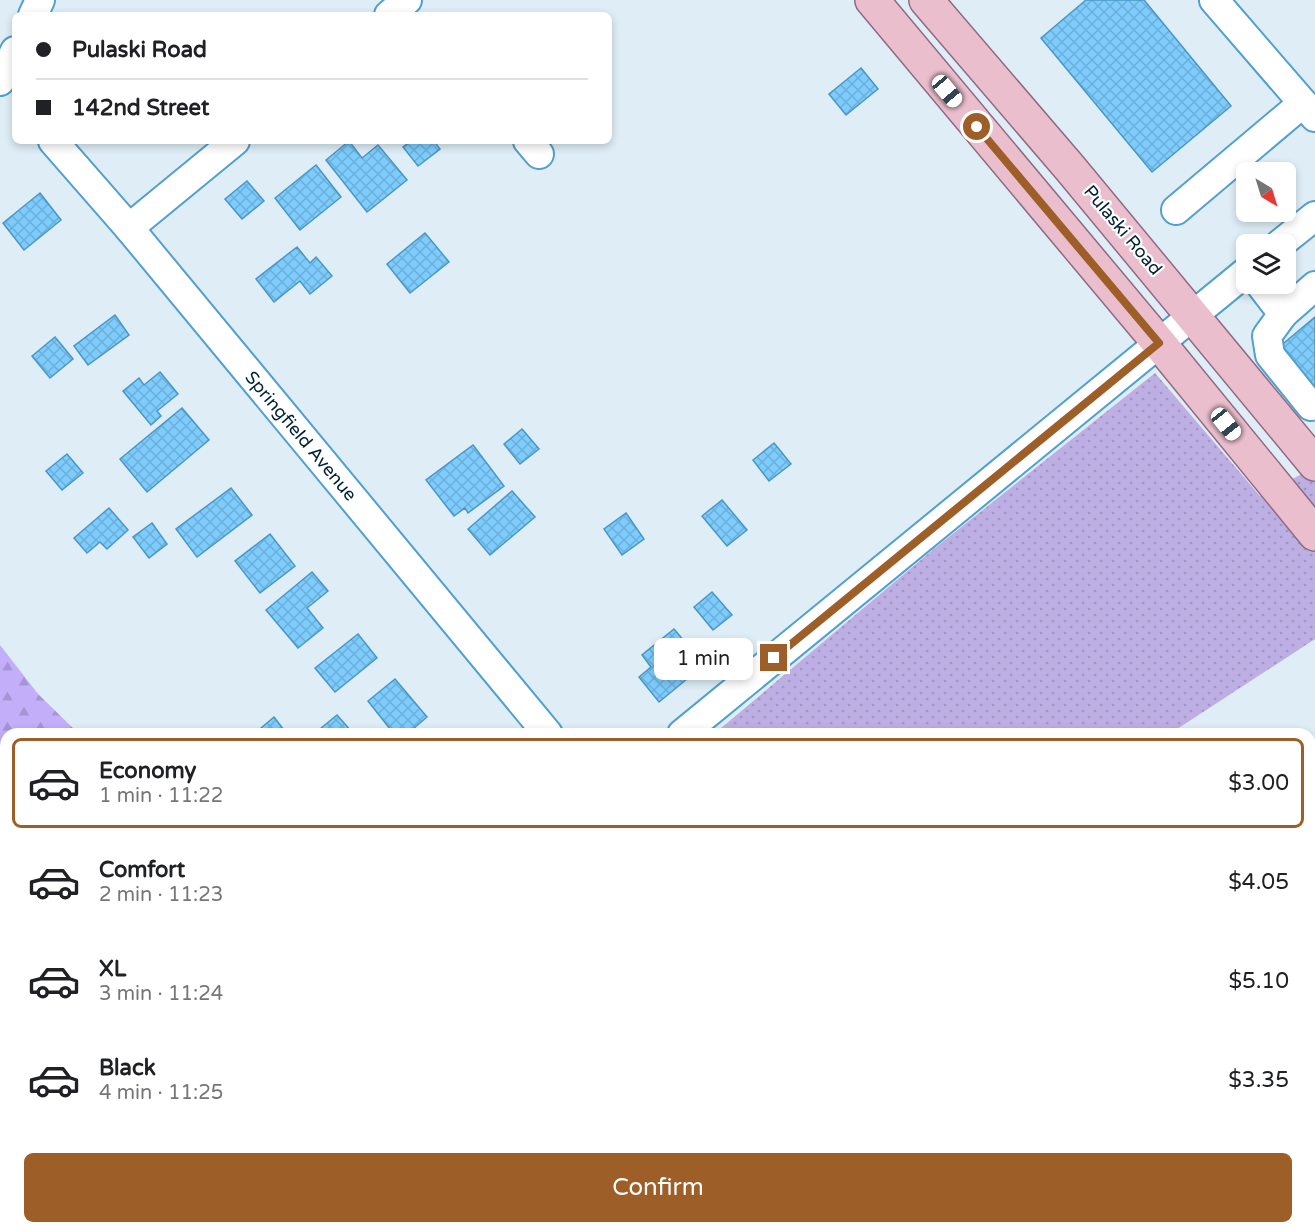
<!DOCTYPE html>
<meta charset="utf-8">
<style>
body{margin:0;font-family:"Varela Round",sans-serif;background:#f2f2f2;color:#202124;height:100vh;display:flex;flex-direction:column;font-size:22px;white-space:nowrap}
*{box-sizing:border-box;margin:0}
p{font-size:20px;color:#757577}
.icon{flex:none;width:33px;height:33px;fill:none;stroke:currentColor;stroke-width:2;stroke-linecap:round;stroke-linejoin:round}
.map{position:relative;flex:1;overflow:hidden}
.details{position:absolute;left:0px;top:728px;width:1316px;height:506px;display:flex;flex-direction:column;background:#fff;border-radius:18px 18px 0 0;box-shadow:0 3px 9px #0003}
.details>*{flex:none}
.guide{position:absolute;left:12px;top:12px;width:600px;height:132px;border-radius:9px;box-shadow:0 3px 9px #0003;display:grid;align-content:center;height:132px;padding:0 24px;background:#fff}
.needle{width:39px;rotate:142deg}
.fabs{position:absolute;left:1236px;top:162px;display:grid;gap:12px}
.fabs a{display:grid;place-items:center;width:60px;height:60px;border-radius:9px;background:#fff;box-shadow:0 3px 9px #0003;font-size:30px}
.end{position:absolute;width:27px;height:27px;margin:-14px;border:8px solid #9e5e28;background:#fff;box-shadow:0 0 0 3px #fff}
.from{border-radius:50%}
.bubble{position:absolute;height:42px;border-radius:9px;background:#fff;box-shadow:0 3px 9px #0003;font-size:20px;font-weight:600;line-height:42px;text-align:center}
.car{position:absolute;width:18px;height:36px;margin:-18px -9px;border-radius:8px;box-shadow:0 0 4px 2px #0007;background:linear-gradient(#fff 24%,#345 0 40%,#fff 0 76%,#345 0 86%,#fff 0)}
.guide b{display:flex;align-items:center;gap:21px;height:57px;font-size:22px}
.guide b+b{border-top:2px solid #e0e0e0}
.guide i{width:15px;height:15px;background:#202124}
ul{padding:10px 0 0;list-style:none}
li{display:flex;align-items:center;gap:18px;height:90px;margin:0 12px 9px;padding:0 12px;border:3px solid transparent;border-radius:9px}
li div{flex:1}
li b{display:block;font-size:22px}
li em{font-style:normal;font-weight:600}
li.active{border-color:#9e5e28}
li>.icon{width:54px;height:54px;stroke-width:1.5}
.action{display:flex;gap:12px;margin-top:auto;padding:12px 24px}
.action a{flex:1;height:69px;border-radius:9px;background:#9e5e28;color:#fff;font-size:24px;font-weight:600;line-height:69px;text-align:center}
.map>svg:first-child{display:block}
</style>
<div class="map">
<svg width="1315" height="1232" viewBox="0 0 1315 1232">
<defs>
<pattern id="grass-dots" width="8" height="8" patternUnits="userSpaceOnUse" patternTransform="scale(1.5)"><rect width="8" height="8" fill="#bdafe3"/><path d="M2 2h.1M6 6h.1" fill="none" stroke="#a196c3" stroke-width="1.8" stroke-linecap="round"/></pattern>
<pattern id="forest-firs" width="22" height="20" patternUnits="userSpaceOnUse" patternTransform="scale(1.5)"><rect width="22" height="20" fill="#c3aef9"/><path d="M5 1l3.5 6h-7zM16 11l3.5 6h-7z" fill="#a695d6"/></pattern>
<pattern id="building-cross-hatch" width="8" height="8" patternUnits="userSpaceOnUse" patternTransform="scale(1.5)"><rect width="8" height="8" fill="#7eccfd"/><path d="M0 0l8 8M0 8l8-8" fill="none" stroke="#6bafd9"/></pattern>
</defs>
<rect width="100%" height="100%" fill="#deedf6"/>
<polygon fill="url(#grass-dots)" points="1155,373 1260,496 1315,467 1315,639 1171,733 714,734 935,548"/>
<polygon fill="url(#forest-firs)" points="0,645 38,694 78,733 6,734 6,993 0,992"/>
<g fill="url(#building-cross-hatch)" stroke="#4897c5" stroke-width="1.5">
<polygon points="1086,0 1144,0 1231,106 1152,172 1041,38"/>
<polygon points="861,68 878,89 846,115 829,94"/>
<polygon points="349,141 362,158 378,145 407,180 367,212 326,160"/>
<polygon points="411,141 434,141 440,149 418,166 403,147"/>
<polygon points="316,165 341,197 300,230 275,198"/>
<polygon points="247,181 264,201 242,219 225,199"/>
<polygon points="40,193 61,220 24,250 3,223"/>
<polygon points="425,233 449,262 410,293 387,264"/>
<polygon points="297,247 310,263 316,257 332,276 310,294 300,281 274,302 256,279"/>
<polygon points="115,315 129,335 88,365 74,346"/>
<polygon points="1315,317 1315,390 1278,348"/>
<polygon points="55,337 73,359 50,378 32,356"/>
<polygon points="160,372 178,394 157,411 161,416 151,425 123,391 139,378 144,385"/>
<polygon points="182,408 209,440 147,492 120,459"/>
<polygon points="522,429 539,449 520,464 504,444"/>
<polygon points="774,443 791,464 769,481 753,460"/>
<polygon points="473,445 504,486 468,513 465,508 454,516 426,480"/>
<polygon points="67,454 83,473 62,490 46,471"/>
<polygon points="231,488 252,515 197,557 176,529"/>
<polygon points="512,491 535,517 490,555 468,529"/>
<polygon points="722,500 747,530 727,546 702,516"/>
<polygon points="109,508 128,530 107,549 100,542 87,553 74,538"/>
<polygon points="626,513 644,539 622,555 604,529"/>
<polygon points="152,523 167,544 149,558 133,537"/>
<polygon points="270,534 295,566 260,593 235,561"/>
<polygon points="312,572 328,591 307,608 323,628 298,648 266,610"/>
<polygon points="712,592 732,615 713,630 694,607"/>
<polygon points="674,629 704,665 659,702 639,677 651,667 642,655"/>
<polygon points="358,634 377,658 335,692 315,668"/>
<polygon points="395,679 427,717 407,734 394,734 368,701"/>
<polygon points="337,715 352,732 315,734 315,733"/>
<polygon points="274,717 287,734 254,734"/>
</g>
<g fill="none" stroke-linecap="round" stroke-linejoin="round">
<defs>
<g id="minor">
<polyline points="1214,0 1315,117"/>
<polyline points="33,15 40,0"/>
<polyline points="389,15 407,0"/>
<polyline points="0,81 15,51"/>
<polyline points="53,141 129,228 548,734"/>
<polyline points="528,141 539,154"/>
<polyline points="1176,210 1303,103"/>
<polyline points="129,228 235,141"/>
<polyline points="1280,244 1315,216"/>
<polyline points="1260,284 1283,314 1267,336 1270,355 1311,406"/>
<polyline points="1283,314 1315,286"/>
<polyline points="682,734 1246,272"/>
</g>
<g id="major">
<polyline points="872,0 1159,343 1315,534"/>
<polyline points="926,0 1070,168 1315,464"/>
</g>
<g id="highway">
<polyline points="0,1124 6,1124"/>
<polyline points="0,1198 6,1198"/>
<polyline points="517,1227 570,1232"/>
<polyline points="1067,1227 1095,1232"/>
</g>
</defs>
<use href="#minor" stroke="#51a0ce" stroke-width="32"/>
<use href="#major" stroke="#8f6b81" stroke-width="36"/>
<use href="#highway" stroke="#8f6b81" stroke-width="36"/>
<use href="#minor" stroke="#fff" stroke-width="28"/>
<use href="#major" stroke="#eabecd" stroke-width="33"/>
<use href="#highway" stroke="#dc92ab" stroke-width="33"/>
</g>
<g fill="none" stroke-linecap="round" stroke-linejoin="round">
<polyline stroke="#9e5e28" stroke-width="8" points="774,658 1159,343 977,127"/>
</g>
<g text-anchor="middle" stroke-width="4.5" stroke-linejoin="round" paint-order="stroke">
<g font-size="18" fill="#002234" stroke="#fff">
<text transform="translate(1123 230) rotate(50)" y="6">Pulaski Road</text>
<text transform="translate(301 436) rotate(50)" y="6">Springfield Avenue</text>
</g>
</g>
</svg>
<div class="fabs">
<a><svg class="needle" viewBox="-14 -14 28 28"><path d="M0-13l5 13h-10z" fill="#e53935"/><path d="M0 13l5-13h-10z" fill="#757577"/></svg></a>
<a><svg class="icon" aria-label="layers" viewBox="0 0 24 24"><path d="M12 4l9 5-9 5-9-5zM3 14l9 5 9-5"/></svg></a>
</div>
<i class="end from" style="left:977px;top:127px"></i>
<i class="end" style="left:774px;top:658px"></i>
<div class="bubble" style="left:654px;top:638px;width:99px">1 min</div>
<i class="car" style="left:947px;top:91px;rotate:140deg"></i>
<i class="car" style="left:1226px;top:424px;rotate:141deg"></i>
<div class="guide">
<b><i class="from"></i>Pulaski Road</b>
<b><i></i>142nd Street</b>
</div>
<section class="details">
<ul>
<li class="active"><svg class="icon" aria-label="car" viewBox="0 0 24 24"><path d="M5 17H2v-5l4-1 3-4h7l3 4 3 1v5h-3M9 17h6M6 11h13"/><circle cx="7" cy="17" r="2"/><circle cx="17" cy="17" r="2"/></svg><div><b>Economy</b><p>1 min · 11:22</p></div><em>$3.00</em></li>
<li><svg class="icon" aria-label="car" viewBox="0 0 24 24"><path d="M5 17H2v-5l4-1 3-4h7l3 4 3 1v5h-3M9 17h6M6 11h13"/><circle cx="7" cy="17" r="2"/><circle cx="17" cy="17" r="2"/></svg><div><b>Comfort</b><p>2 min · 11:23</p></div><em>$4.05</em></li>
<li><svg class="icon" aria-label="car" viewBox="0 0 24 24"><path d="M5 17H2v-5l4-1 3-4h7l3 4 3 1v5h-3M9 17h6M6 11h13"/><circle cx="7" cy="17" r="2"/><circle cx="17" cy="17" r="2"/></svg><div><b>XL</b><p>3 min · 11:24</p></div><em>$5.10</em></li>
<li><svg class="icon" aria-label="car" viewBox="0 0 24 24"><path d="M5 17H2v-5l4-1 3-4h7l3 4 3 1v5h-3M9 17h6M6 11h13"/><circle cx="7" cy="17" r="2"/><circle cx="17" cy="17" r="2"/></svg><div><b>Black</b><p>4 min · 11:25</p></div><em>$3.35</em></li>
</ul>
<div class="action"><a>Confirm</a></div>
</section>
</div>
